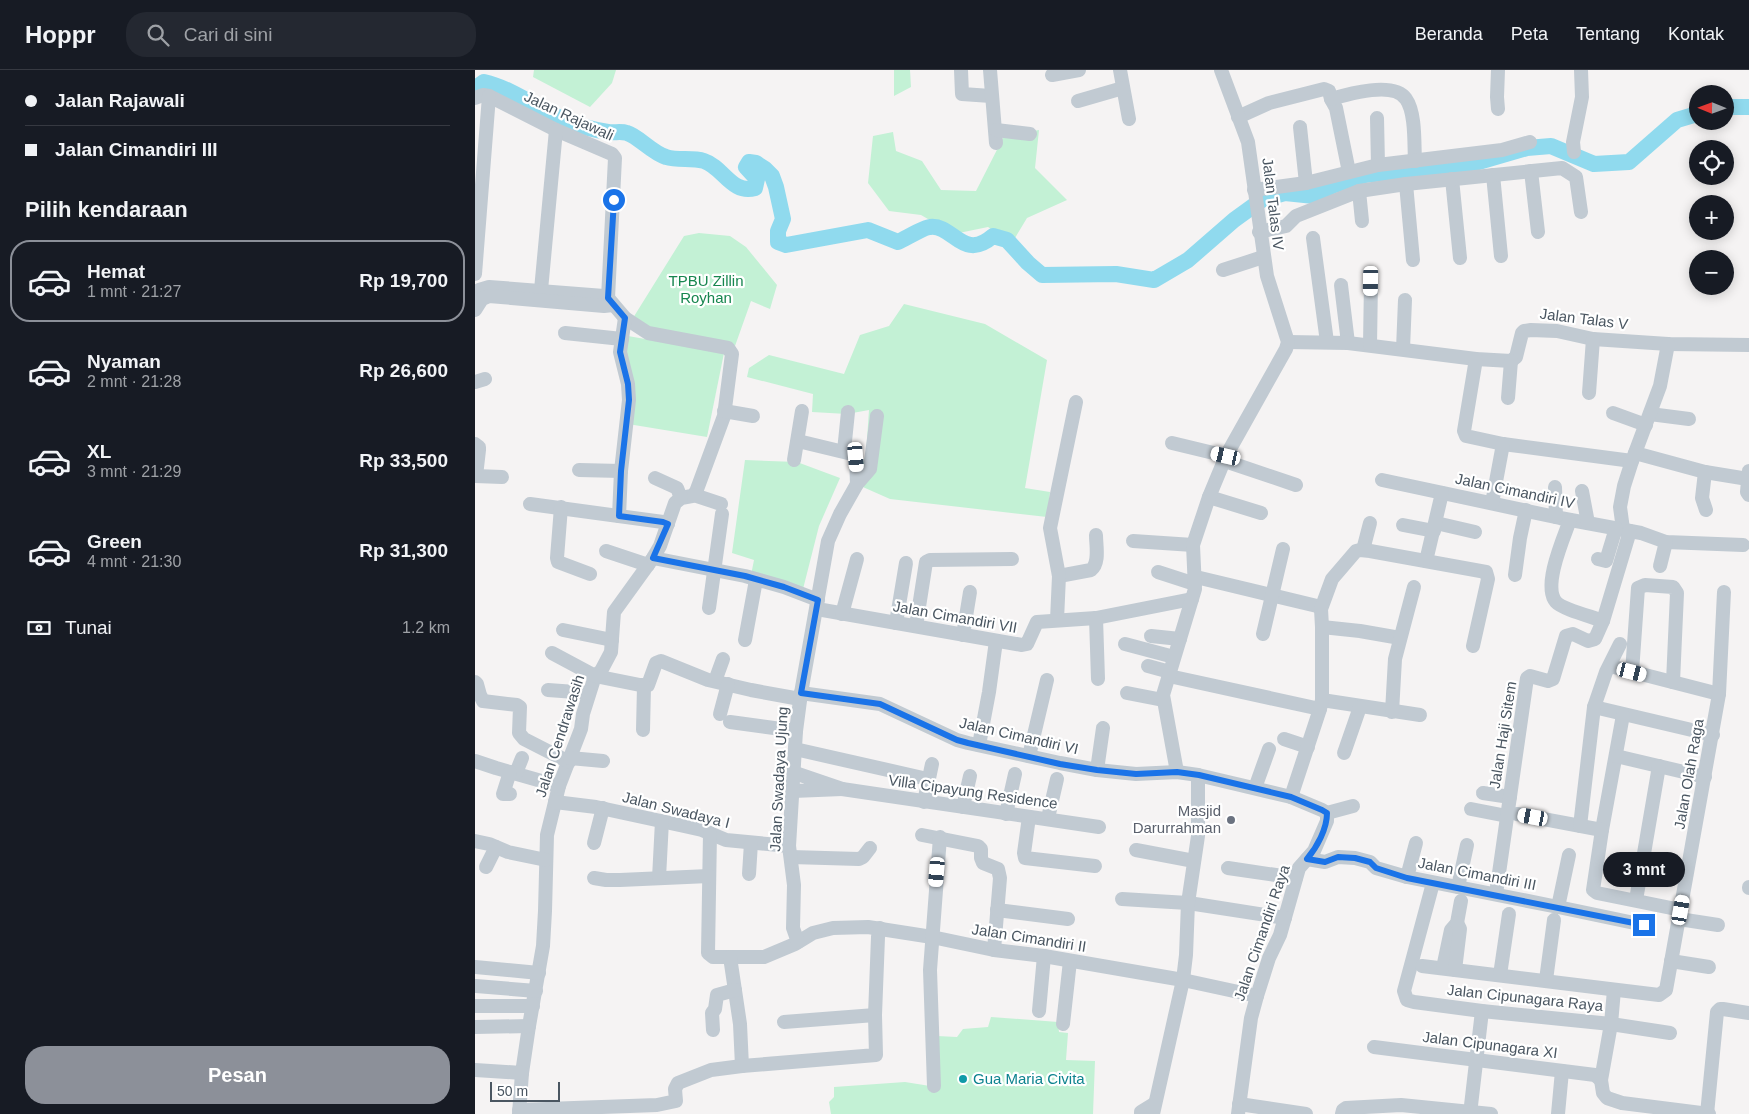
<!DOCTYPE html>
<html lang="id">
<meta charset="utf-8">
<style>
body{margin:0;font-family:Arial,sans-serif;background:#242831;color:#f1f3f6;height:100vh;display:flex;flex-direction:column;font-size:19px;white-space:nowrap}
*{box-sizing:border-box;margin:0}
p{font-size:16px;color:#9ea1a6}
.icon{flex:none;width:28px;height:28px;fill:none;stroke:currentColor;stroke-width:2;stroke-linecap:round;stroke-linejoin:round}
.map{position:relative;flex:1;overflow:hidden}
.details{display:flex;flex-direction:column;background:#171b24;width:475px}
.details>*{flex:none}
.banner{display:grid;align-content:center;height:110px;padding:0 25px;background:#171b24}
.needle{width:32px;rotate:271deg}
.buttons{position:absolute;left:1214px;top:15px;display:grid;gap:10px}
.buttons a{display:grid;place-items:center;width:45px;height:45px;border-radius:50%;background:#171b24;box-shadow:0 2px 12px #0003;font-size:25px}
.scale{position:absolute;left:15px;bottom:12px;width:70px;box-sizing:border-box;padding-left:5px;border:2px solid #4a5661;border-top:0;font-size:14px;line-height:18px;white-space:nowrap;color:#4a5661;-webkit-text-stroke:4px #fff;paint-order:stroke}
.end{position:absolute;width:22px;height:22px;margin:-11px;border:6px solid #1a73e8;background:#fff;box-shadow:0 0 0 2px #fff}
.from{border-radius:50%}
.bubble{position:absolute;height:35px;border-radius:18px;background:#171b24;box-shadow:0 2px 12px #0003;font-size:16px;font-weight:700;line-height:35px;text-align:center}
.car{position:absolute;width:15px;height:30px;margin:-15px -8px;border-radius:6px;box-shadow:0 0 4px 1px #0007;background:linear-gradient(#fff 24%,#345 0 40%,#fff 0 76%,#345 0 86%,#fff 0)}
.banner b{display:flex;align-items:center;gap:18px;height:48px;font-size:19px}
.banner b+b{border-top:1px solid #363941}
.banner i{width:12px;height:12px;background:#f1f3f6}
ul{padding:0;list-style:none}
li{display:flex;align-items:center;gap:15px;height:82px;margin:0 10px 8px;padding:0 15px;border:2px solid transparent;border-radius:20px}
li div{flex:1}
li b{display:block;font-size:19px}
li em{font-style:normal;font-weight:700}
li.selected{border-color:#8c9099}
li>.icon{width:45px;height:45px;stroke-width:1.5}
h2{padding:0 25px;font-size:22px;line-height:60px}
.pay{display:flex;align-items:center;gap:12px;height:55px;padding:0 25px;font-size:19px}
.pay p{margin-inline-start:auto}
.button{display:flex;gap:10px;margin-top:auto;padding:10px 25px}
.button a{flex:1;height:58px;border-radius:20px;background:#8c9099;color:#fff;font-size:20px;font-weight:700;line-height:58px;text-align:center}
header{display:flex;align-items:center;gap:30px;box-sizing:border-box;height:70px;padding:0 25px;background:#171b24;border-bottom:1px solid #363941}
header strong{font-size:24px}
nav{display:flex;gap:28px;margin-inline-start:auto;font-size:18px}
.search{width:350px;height:45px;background:#242831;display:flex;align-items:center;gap:12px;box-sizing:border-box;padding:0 18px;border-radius:20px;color:#9ea1a6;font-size:19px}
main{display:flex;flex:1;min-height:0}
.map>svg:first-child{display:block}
</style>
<header>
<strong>Hoppr</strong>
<div class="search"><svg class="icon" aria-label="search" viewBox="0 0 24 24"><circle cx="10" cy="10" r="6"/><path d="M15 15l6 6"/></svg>Cari di sini</div>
<nav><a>Beranda</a><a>Peta</a><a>Tentang</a><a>Kontak</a></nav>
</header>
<main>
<section class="details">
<div class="banner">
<b><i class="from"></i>Jalan Rajawali</b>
<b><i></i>Jalan Cimandiri III</b>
</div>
<h2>Pilih kendaraan</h2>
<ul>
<li class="selected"><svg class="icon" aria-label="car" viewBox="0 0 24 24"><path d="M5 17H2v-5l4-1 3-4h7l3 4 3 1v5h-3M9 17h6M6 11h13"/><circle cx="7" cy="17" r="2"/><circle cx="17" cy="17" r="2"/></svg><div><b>Hemat</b><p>1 mnt · 21:27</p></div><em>Rp 19,700</em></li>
<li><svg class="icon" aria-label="car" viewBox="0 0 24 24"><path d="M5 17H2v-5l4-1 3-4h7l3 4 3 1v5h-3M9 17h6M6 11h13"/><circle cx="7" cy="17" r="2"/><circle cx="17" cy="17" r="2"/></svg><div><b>Nyaman</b><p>2 mnt · 21:28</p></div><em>Rp 26,600</em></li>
<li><svg class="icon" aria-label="car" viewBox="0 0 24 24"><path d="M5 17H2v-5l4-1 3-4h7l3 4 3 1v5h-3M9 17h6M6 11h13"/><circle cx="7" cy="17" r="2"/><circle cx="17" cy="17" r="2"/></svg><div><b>XL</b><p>3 mnt · 21:29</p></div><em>Rp 33,500</em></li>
<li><svg class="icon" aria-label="car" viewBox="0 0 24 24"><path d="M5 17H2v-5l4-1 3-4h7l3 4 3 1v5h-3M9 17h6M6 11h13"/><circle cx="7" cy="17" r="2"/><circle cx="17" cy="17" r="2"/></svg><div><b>Green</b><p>4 mnt · 21:30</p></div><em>Rp 31,300</em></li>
</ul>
<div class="pay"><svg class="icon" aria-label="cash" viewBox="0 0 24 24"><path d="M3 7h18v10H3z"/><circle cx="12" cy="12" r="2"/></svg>Tunai<p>1.2 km</p></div>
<div class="button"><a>Pesan</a></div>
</section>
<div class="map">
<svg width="1274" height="1044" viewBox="0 0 1274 1044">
<rect width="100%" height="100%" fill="#f5f3f3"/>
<g fill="#c3f1d5">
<polygon points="59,0 141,0 137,13 115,37 58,7"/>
<polygon points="419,0 435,0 436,17 419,26"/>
<polygon points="564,60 560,98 592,130 552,148 537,173 513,157 479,164 446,145 414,141 393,113 398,66 418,62 421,81 447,91 466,120 501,121 529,66"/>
<polygon points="224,163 255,166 271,177 302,215 295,239 276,231 260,276 169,258 158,248 209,166"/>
<polygon points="429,234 510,254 572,290 550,418 575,422 572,447 415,429 381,414 391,384 394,340 372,344 337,342 338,324 272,307 274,298 294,285 369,304 385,265 414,256"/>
<polygon points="153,266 249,283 232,367 153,354 148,292"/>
<polygon points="270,390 322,392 365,408 344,456 328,519 276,505 279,490 257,483"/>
<polygon points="516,947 583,952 584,962 593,963 591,990 620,991 618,1044 356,1044 354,1032 359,1027 359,1017 430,1012 455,1016 455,1022 462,1021 462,966 482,967 488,959 513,957"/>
</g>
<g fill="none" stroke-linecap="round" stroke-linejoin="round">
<g stroke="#90daee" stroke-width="16">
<path d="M0,18l9,-6c30,7 55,28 83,39 13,5 27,9 41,11 6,1 13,-1 19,1 11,3 25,20 39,24 12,4 26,0 38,4 19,6 28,34 51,27l2,-9 -11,-12 3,-5 7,1 9,6 7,7 4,11 7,32 -5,12v11l8,3 82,-15 30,12c7,-3 26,-15 32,-15 23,-3 33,35 63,9l14,4 21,23 14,12 74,-1 38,6 34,-20 46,-40 29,-21 22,-6 29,3 18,-10 33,-11 110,-12 52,-15 24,-2 43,18 35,-2 48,-42 20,-6"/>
<polyline points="1250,37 1274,37"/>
</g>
<g stroke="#c1cad2" stroke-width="14">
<polyline points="486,0 487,24 516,26"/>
<polyline points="515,0 521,73"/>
<polyline points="645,0 654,49"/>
<polyline points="1023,0 1022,27 1023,39"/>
<polyline points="577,5 604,0"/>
<polyline points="0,28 8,25 14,26 81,60 137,84 140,88 133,228"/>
<polyline points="856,29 861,38 874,102"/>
<polyline points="603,31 648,18"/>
<path d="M763,47l31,-14 55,-14 5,2 2,8c17,-5 63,-18 75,0 10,14 8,46 9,62"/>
<polyline points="902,48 903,95"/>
<polyline points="825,57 831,113"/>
<polyline points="521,60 555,64"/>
<polyline points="1099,82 1098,72 1107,27 1106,0"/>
<polyline points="1056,101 1063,162"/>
<polyline points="1018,105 1026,186"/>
<polyline points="977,109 985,188"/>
<polyline points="931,114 938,190"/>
<polyline points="779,120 831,113 903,95 1027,80 1055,72"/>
<polyline points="884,121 887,151"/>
<polyline points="784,162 811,156 821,146 884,121 931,114 1087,98 1101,107 1106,142"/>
<polyline points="838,168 852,272"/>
<polyline points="748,200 788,187"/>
<polyline points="0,204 14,26"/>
<polyline points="866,215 873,273"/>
<polyline points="66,220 81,60"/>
<polyline points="0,224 4,220 14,217 129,226 133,228 150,248 173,263 253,278 257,284 249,346 221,422 217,426 206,428 200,433 185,476 178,488 139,542 136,582 126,601 120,606 108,644 106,659 84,716 72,765 70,841 68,876 54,956 47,1003 44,1044"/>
<polyline points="0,240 7,229 14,226 129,236 138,235"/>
<polyline points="90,263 147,269"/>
<polyline points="813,272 873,273 1001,289 1036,291 1041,287 1047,263 1049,261 1056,260 1082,261 1118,269 1193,274 1274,275"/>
<polyline points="895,275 896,211"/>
<polyline points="928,279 930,230"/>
<polyline points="1001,289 989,361 991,366 1028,374 1157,391"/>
<polyline points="0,312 10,309"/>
<polyline points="1114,323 1118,269"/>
<polyline points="1033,328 1036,291"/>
<polyline points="249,341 278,346"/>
<polyline points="1138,343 1171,355"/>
<polyline points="1175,344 1214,349"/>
<polyline points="323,371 377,384 381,387 382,414"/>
<polyline points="697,373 751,386"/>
<polyline points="0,374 4,377 4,380 1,406"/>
<polyline points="369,381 373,342"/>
<polyline points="1160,383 1230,402 1273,409"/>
<polyline points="319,390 327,341"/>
<polyline points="750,391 821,415"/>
<polyline points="104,400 146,401"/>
<polyline points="1274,401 1272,422 1274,425"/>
<polyline points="1230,402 1227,428 1231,440"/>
<polyline points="0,406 27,407"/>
<polyline points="180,408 202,418 206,428"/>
<polyline points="907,410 1085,448 1166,463 1191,472 1268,475"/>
<polyline points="1080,417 1081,447"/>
<polyline points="1107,421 1113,453"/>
<polyline points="219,425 246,434"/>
<polyline points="734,427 786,443"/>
<polyline points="1017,433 1028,374"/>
<polyline points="55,434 188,452 193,454"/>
<polyline points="86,437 82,488 83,492 115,504"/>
<polyline points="144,446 146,401 154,330 153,314 145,282 150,248"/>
<path d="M1095,450c-6,17 -28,66 -14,82 6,7 37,15 47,19"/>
<polyline points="961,453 1000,462"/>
<polyline points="928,455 959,461"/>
<polyline points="1148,459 1145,437 1149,416 1157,391 1185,316 1193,274"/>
<polyline points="658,471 718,475"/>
<polyline points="888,480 895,453"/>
<polyline points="131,481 173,495"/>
<polyline points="178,488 270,506 309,517 343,530"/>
<polyline points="1123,489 1131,491 1141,458"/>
<polyline points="951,491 967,423"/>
<polyline points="1185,496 1191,472"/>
<polyline points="683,502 720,514"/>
<polyline points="1040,505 1045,468 1051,440"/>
<path d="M584,506l32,-6c9,-7 5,-24 5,-35"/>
<polyline points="721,507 842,536 846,539"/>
<polyline points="234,538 247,444"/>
<polyline points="342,539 547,575 552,574 562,552 621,548 717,529"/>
<polyline points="367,544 382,489"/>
<polyline points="621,548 623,609"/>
<polyline points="582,550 584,506 575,458 601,332"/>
<polyline points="421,553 431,493"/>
<polyline points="441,556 451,492 455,490 537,489"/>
<polyline points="847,557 885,561 925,568"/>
<polyline points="88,560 137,570"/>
<polyline points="788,564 808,479"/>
<polyline points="488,565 495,522"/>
<polyline points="676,566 705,569"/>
<polyline points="270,570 281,510"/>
<polyline points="650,574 699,587"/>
<polyline points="77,583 120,606 165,615 173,615 181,593 186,591 233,610 276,620 325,629"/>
<polyline points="673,596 695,602"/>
<polyline points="1135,596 1244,624"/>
<polyline points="1157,602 1163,518 1170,515 1198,517 1202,523 1198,612"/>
<polyline points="694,606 845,639"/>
<polyline points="240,611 248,589"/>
<polyline points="0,612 2,614 5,625 8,631 42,635 45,637 44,663 49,669 94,692"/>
<polyline points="73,620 114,623"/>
<polyline points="326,623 405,634 482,670 493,673 585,693 622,700 661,704 702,702 723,705 816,727 847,740 852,743 852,751 839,781 824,798 805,865 794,888 782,926 776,948 763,1044"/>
<polyline points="652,623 688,630"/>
<polyline points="847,630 945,645"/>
<polyline points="1119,637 1238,665"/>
<polyline points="917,642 920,589 939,517"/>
<polyline points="245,644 253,614"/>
<polyline points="1148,645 1127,760 1118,820 1122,823 1206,840"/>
<polyline points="255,652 321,661"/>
<polyline points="168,660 169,616"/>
<polyline points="809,669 833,677"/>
<polyline points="504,675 514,622 521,571"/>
<polyline points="320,679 448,708"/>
<polyline points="869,683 885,637"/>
<polyline points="554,686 572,610"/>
<polyline points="1141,686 1230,707"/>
<polyline points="95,688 128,691"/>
<polyline points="0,691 21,698 84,716"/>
<polyline points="622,700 628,658"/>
<polyline points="702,702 688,625 720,519 718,475 734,427 751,386 811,279 813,272 792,206 773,72 746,0"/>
<polyline points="41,703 47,688"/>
<polyline points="780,718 794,679"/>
<polyline points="367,719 624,757"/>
<polyline points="318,721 367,719 320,703"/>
<polyline points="1008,723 1035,727"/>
<polyline points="35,724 28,724 35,702"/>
<polyline points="816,727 845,639 847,630 847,557 846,539 857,509 881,481 885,480 895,481 1011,502 1013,509 998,576"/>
<polyline points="80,732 121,737 209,756 227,760 251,770 314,776"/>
<polyline points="449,732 457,694"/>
<polyline points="488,737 495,706"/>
<polyline points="996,739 1032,746"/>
<polyline points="852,743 878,736"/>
<polyline points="531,744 540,704"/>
<polyline points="1042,744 1127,760"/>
<polyline points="554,747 549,783 550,788 620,796"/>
<polyline points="573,748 582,709"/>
<polyline points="1105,756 1119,637 1131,602 1145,574"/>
<polyline points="235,763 233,883 238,887 289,887 320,874 338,863 358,858 393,857 457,867 519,880 569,886 708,910 782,926"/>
<polyline points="447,765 503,776 506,779 506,788 508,793 523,799 525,808 519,880"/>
<polyline points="0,771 14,774 33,782 71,790"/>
<polyline points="119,773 128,738"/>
<polyline points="661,780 719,791"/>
<polyline points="316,787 384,789 388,787 395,778"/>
<polyline points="832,789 850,792 863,787 880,788 895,792 901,798 932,807 1083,837 1169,855"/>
<polyline points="11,797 21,777"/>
<polyline points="753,798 821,808"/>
<polyline points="274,804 276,773"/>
<polyline points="932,807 941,773"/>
<polyline points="119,808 131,810 145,810 234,806"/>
<polyline points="184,808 187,751"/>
<polyline points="958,813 929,921 932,930 939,932 1007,941 1136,954 1126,1010 1128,1023 1132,1028 1147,1033 1234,1044"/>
<polyline points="983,817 992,775"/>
<polyline points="1274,817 1274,818"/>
<polyline points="1021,824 1052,608 1055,606 1073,611 1078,609 1091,566 1098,564 1113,571 1120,569 1128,551 1155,461"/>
<polyline points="647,829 713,833"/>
<polyline points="1161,830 1184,696"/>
<polyline points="720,834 810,848"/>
<polyline points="1083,837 1094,785"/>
<polyline points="522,840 593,849"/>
<polyline points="1204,849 1243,855"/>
<polyline points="323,872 318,858 319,815 314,776 321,661 326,623 353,471 365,444 382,414 395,399 402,346"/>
<polyline points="255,887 265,954 267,996"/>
<polyline points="1196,891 1234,897"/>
<polyline points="947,896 1184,925 1191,920 1244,624 1249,522"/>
<polyline points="0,897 64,903"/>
<polyline points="968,898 976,860 982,853 986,831"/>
<polyline points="980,900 985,859 982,853"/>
<polyline points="1025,905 1034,844"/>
<polyline points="1071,910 1079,850"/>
<polyline points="1,916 61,921"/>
<polyline points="1139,920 1136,954 1195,963"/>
<polyline points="0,936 58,936"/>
<polyline points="564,941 569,886"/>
<polyline points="309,952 400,945"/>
<polyline points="588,954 595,891"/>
<polyline points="0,957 54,956"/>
<polyline points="238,960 237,943 240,939 242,925 260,920"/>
<polyline points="899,977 1120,1005 1126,1010"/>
<polyline points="0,1000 47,1003"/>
<polyline points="459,1016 455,900 465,767"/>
<polyline points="764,1034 831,1044"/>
<polyline points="44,1040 182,1035 201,1031 200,1019 203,1013 236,1000 267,996 401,985 400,945 403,867 405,858"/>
<polyline points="666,1044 666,1042 679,1034"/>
<polyline points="678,1044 708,910 711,885 713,833 723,766 723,705"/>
<polyline points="867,1044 868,1040 871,1038 926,1035 1016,1044"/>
<polyline points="995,1044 1007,941"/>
<polyline points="1083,1044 1087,1001"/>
<polyline points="1232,1044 1242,942 1245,939 1248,939 1274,943"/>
</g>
</g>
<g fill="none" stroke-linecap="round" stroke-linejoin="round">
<path stroke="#1a73e8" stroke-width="6" d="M139,130l-6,98 17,20 -5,34 8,32 1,16 -8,71 -2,45 44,6 5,2 -15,34 92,18 39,11 34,13 -17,93 79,11 77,36 11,3 92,21 37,6 39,4 41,-2 22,3 92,22 31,13 5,3c0,16 -10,34 -20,46l18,3 13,-5 17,1 15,4 6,6 31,10 237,47"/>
</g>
<circle fill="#6b7280" stroke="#fff" stroke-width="2" cx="756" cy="750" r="5"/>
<circle fill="#0f9aa8" stroke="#fff" stroke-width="2" cx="488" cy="1009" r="5"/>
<g text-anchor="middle" stroke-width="4.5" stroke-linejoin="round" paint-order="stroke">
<g font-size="15" fill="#4a5661" stroke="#fff">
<text transform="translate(94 46) rotate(25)" y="5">Jalan Rajawali</text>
<text transform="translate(798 134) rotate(83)" y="5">Jalan Talas IV</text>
<text transform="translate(1109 249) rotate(7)" y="5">Jalan Talas V</text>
<text transform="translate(1040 421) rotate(12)" y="5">Jalan Cimandiri IV</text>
<text transform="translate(480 547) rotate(10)" y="5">Jalan Cimandiri VII</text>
<text transform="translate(1028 665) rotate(-81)" y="5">Jalan Haji Sitem</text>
<text transform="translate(85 666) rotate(-72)" y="5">Jalan Cendrawasih</text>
<text transform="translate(544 666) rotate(13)" y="5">Jalan Cimandiri VI</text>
<text transform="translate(1214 704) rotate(-80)" y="5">Jalan Olah Raga</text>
<text transform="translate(304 709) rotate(-87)" y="5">Jalan Swadaya Ujung</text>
<text transform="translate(498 722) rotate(8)" y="5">Villa Cipayung Residence</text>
<text transform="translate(201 740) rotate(14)" y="5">Jalan Swadaya I</text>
<text transform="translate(1002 804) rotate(11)" y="5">Jalan Cimandiri III</text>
<text transform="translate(787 863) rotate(-71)" y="5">Jalan Cimandiri Raya</text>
<text transform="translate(554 868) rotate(9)" y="5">Jalan Cimandiri II</text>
<text transform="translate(1050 928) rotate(6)" y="5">Jalan Cipunagara Raya</text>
<text transform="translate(1015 975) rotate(7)" y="5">Jalan Cipunagara XI</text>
</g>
<g font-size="15" fill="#17864f" stroke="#fff">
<text x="231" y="216">TPBU Zillin<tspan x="231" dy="17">Royhan</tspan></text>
</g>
<g font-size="15" fill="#5b616d" stroke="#fff" text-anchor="end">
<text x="746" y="746">Masjid<tspan x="746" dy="17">Darurrahman</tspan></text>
</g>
<g font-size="15" fill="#0d838f" stroke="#fff" text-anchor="start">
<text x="498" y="1014">Gua Maria Civita</text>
</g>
</g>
</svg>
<div class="buttons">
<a><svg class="needle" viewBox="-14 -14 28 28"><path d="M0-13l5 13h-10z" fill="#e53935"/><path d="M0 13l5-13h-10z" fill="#9ea1a6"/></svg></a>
<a><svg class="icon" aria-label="locate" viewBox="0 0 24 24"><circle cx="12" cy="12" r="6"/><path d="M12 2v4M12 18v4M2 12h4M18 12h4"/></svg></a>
<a>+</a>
<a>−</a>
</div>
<div class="scale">50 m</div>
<i class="end from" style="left:139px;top:130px"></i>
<i class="end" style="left:1169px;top:855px"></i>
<div class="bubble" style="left:1128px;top:782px;width:82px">3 mnt</div>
<i class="car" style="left:896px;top:211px;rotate:181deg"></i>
<i class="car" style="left:751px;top:386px;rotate:283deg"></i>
<i class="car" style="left:381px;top:387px;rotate:175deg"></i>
<i class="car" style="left:1157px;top:602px;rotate:104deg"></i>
<i class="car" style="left:1058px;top:747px;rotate:280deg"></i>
<i class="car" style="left:462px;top:802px;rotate:185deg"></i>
<i class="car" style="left:1206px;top:840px;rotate:10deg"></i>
</div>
</main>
